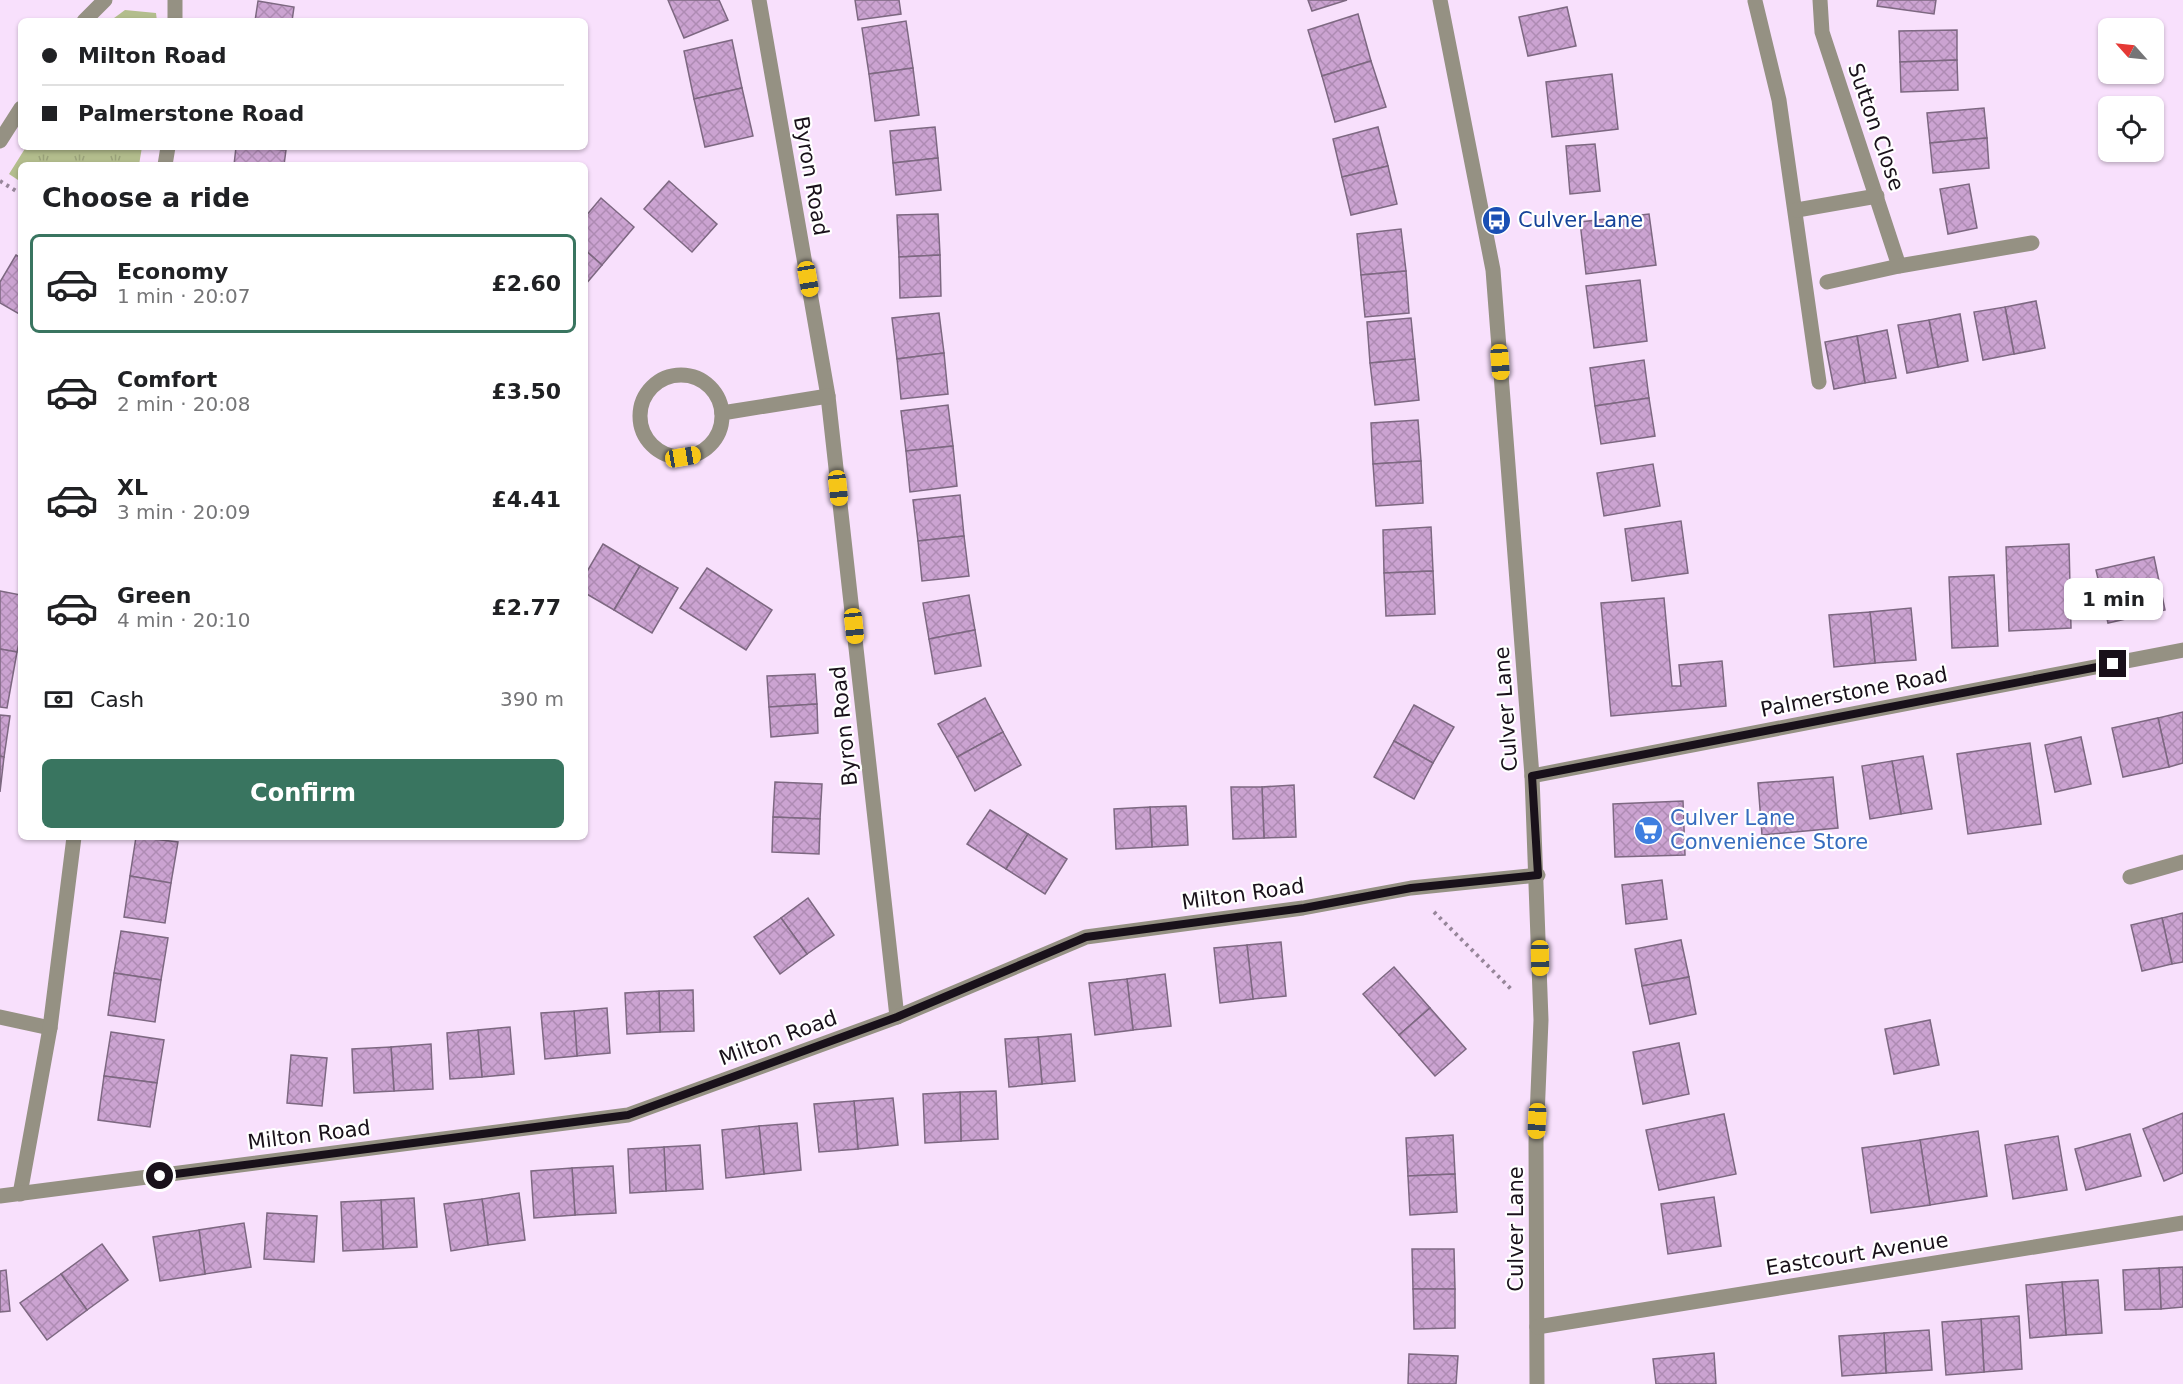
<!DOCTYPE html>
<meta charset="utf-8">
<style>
body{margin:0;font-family:"DejaVu Sans",sans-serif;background:#f2f2f2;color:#202124;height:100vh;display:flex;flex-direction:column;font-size:22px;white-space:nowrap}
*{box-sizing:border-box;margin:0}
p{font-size:20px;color:#757577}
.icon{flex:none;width:33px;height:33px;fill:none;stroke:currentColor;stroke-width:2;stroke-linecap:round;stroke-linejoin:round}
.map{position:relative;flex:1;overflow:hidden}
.details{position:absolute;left:18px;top:162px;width:570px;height:678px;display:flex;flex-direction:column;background:#fff;border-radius:9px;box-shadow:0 2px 4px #0004}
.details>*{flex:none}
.banner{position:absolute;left:18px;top:18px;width:570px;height:132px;border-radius:9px;box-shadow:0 2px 4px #0004;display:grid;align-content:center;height:132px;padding:0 24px;background:#fff}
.needle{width:39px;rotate:297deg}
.fabs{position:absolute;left:2098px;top:18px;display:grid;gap:12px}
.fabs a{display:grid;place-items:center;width:66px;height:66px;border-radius:9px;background:#fff;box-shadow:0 2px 4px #0004;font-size:30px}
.end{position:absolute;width:27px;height:27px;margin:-14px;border:8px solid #19111a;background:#fff;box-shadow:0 0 0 3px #fff}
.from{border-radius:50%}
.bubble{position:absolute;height:42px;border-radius:9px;background:#fff;box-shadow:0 2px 4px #0004;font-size:20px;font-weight:600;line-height:42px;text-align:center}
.car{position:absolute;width:18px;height:36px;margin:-18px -9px;border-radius:8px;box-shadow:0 0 4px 2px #0007;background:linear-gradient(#f5c518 24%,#345 0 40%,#f5c518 0 76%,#345 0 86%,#f5c518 0)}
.banner b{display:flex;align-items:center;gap:21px;height:57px;font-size:22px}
.banner b+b{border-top:2px solid #e0e0e0}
.banner i{width:15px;height:15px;background:#202124}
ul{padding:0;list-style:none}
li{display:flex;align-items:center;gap:18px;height:99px;margin:0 12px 9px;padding:0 12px;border:3px solid transparent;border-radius:9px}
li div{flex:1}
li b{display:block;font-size:22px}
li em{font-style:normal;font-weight:600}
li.active{border-color:#397560}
li>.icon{width:54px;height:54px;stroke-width:1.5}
h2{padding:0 24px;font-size:27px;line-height:72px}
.pay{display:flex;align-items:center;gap:15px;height:66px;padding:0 24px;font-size:22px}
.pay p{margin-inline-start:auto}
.cta{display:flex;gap:12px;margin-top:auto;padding:12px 24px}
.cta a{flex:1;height:69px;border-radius:9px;background:#397560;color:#fff;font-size:24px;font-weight:600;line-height:69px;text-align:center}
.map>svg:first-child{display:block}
</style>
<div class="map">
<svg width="2183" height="1384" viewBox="0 0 2183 1384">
<defs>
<pattern id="grass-tufts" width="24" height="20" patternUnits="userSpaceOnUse" patternTransform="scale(1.5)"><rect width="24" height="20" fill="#b3bd8d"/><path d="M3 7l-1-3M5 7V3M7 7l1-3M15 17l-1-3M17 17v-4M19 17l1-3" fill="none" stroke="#99a179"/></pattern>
<pattern id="building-cross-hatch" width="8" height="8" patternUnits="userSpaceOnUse" patternTransform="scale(1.5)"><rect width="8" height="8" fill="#cba3d1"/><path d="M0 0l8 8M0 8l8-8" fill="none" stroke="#ae8bb3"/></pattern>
</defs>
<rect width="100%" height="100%" fill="#f8e0fc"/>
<g fill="url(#grass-tufts)">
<polygon points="125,10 156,13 157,21 110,21"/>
<polygon points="26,147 142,147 139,165 21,165 21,182 9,174"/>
</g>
<g fill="url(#building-cross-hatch)" stroke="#7d6881" stroke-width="1.5">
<polygon points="668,0 719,0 728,20 684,38"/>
<polygon points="855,0 899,0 901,14 858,20"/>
<polygon points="1308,0 1347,0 1312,11"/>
<polygon points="1878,0 1936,0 1934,14 1877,6"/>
<polygon points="258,1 294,7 292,21 255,21"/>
<polygon points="1567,7 1576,46 1528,56 1519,17"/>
<polygon points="1358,14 1371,61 1322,76 1308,30"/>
<polygon points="906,21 913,68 869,74 862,28"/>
<polygon points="1957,30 1957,60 1900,62 1899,31"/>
<polygon points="732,40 742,88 694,99 684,51"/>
<polygon points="1957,60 1958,90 1901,92 1900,62"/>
<polygon points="1371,61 1386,107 1335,122 1322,76"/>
<polygon points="913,68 919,115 875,121 869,74"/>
<polygon points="1612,74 1618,129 1552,137 1546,82"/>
<polygon points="742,88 753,136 705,147 694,99"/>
<polygon points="1984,108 1987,138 1930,143 1927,113"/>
<polygon points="935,127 938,158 893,163 890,131"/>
<polygon points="1378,127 1388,166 1342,177 1333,139"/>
<polygon points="1987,138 1989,168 1933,173 1930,143"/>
<polygon points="1595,144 1600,191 1570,194 1566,146"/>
<polygon points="236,147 286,150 284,165 234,165"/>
<polygon points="938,158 941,190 896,195 893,163"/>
<polygon points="1388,166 1397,204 1351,215 1342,177"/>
<polygon points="669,181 717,224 692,252 644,209"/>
<polygon points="1969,184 1977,228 1948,234 1940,189"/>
<polygon points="601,198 634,227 602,265 585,250 585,217"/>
<polygon points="938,214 940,255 899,257 897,215"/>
<polygon points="1649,214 1656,265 1586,274 1580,222"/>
<polygon points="1401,229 1406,271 1361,275 1357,234"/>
<polygon points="585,250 602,265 585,285"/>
<polygon points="16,255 21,258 21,315 0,303 0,282"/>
<polygon points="940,255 941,296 900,298 899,257"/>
<polygon points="1406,271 1409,313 1365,317 1361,275"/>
<polygon points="1640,280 1647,341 1594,348 1586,286"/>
<polygon points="2036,301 2045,348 2014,354 2005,307"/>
<polygon points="2005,307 2014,354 1983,360 1974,312"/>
<polygon points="939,313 944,353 897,359 892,318"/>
<polygon points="1960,314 1968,361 1938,367 1929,320"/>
<polygon points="1411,318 1415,359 1370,363 1367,322"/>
<polygon points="1929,320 1938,367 1907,373 1898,325"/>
<polygon points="1887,330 1896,378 1865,383 1857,336"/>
<polygon points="1857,336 1865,383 1834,389 1825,342"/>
<polygon points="944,353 948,394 901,399 897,359"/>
<polygon points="1415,359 1419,400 1375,405 1370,363"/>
<polygon points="1644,360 1649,398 1595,406 1590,368"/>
<polygon points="1649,398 1655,436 1601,444 1595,406"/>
<polygon points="948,405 953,446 906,451 901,411"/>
<polygon points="1418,420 1421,461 1373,464 1371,423"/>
<polygon points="953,446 957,486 910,492 906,451"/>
<polygon points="1421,461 1423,503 1376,506 1373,464"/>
<polygon points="1653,464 1660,506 1604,516 1597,473"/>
<polygon points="960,495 964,536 918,541 913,500"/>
<polygon points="1681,521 1688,573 1632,581 1625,529"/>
<polygon points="1431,527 1433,571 1384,573 1383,530"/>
<polygon points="964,536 969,576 922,581 918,541"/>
<polygon points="603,544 640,566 614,610 585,593 585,575"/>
<polygon points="2069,544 2071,628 2009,631 2006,547"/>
<polygon points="2154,557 2165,610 2108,623 2096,570"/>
<polygon points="640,566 678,588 652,633 614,610"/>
<polygon points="707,568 772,610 746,650 680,608"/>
<polygon points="1433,571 1435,614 1386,616 1384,573"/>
<polygon points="1994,575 1998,646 1952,648 1949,577"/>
<polygon points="0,591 21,595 21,633 17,652 0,649"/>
<polygon points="969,595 975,630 929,639 923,603"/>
<polygon points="1664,598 1672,686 1681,686 1679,665 1722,661 1726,706 1611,716 1601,603"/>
<polygon points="1911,608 1916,660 1875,663 1870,612"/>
<polygon points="1870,612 1875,663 1834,667 1829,615"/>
<polygon points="975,630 981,666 935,674 929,639"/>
<polygon points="0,649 17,652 7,708 0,707"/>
<polygon points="815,674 817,704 769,707 767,676"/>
<polygon points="985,698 1003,732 957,757 938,724"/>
<polygon points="817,704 818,733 771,737 769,707"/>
<polygon points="1414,705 1454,727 1433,763 1394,741"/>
<polygon points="2183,712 2183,763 2169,767 2158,718"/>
<polygon points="0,715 10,716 4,757 0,756"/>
<polygon points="2158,718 2169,767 2123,777 2112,728"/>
<polygon points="1003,732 1021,765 975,791 957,757"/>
<polygon points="2081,737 2091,784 2055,792 2045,745"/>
<polygon points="1394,741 1433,763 1414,799 1374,777"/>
<polygon points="2030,743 2041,824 1968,834 1957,754"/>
<polygon points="0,756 4,757 0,792"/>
<polygon points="1923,756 1932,809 1901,814 1892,761"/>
<polygon points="1892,761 1901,814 1870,819 1862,766"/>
<polygon points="1833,777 1838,828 1762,835 1758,783"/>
<polygon points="775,782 822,784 820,819 773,817"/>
<polygon points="1294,785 1296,837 1264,838 1262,787"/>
<polygon points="1231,787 1262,787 1264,838 1233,839"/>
<polygon points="1683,801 1685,855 1615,857 1613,804"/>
<polygon points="1186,806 1188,845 1152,847 1150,807"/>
<polygon points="1150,807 1152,847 1116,849 1114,809"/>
<polygon points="990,810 1028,834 1006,869 967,844"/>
<polygon points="773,817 820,819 819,854 772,852"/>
<polygon points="1028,834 1067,859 1045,894 1006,869"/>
<polygon points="136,837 178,842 171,883 130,876"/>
<polygon points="130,876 171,883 165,923 124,917"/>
<polygon points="1662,880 1667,919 1626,924 1622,885"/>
<polygon points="808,898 834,935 807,954 781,918"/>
<polygon points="2183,913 2183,962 2172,964 2162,918"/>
<polygon points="781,918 807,954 780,974 754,937"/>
<polygon points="2162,918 2172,964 2142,971 2131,925"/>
<polygon points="121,931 168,938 161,980 114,973"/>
<polygon points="1681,940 1689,977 1642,986 1635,949"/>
<polygon points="1281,942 1286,996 1253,999 1247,945"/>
<polygon points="1247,945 1253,999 1220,1003 1214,948"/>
<polygon points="1394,967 1430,1008 1399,1035 1363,994"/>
<polygon points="114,973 161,980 155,1022 108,1015"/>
<polygon points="1165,974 1171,1026 1133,1030 1127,979"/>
<polygon points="1689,977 1696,1014 1650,1024 1642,986"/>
<polygon points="1127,979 1133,1030 1095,1035 1089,983"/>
<polygon points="693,990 694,1031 660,1032 659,991"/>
<polygon points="659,991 660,1032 627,1034 625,993"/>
<polygon points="607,1008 610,1053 577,1056 574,1011"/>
<polygon points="1430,1008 1466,1049 1435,1076 1399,1035"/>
<polygon points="574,1011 577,1056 545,1059 541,1013"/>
<polygon points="1930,1020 1939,1065 1894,1074 1885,1029"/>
<polygon points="510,1027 514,1074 482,1077 478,1030"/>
<polygon points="478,1030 482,1077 450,1079 447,1033"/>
<polygon points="111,1032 164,1040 157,1083 104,1076"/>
<polygon points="1071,1034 1075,1081 1042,1084 1038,1037"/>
<polygon points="1038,1037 1042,1084 1009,1087 1005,1039"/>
<polygon points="1679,1043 1689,1094 1643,1104 1633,1052"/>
<polygon points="431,1044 433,1089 394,1091 391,1047"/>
<polygon points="391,1047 394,1091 354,1093 352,1049"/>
<polygon points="291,1055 327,1058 322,1106 287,1103"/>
<polygon points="104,1076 157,1083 150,1127 98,1120"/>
<polygon points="996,1091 998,1139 961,1141 960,1092"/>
<polygon points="960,1092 961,1141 925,1143 923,1094"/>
<polygon points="893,1098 898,1145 858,1149 854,1101"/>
<polygon points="854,1101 858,1149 819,1152 814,1104"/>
<polygon points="2183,1113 2183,1173 2164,1181 2143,1129"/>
<polygon points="1724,1114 1736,1174 1659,1190 1646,1130"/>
<polygon points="797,1123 801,1170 764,1174 759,1126"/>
<polygon points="759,1126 764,1174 726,1178 722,1130"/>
<polygon points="1978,1131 1987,1196 1930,1205 1920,1140"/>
<polygon points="2130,1134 2141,1176 2086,1190 2075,1149"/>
<polygon points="1453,1135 1455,1174 1408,1176 1406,1138"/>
<polygon points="2058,1136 2067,1190 2013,1199 2005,1145"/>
<polygon points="1920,1140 1930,1205 1871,1213 1862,1148"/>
<polygon points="700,1145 703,1189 666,1191 664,1147"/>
<polygon points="664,1147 666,1191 630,1193 628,1149"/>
<polygon points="613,1166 616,1213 575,1215 572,1168"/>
<polygon points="572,1168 575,1215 534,1218 531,1171"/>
<polygon points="1455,1174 1457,1212 1410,1215 1408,1176"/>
<polygon points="519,1193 525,1240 488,1245 482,1199"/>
<polygon points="1714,1197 1721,1246 1668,1254 1661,1204"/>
<polygon points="414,1198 417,1247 383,1249 381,1200"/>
<polygon points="482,1199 488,1245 451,1251 444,1204"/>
<polygon points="381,1200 383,1249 343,1251 341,1202"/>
<polygon points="267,1213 317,1216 314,1262 264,1259"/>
<polygon points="244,1223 251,1267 205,1274 199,1230"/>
<polygon points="199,1230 205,1274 160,1281 153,1237"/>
<polygon points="102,1244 128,1280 87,1310 61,1274"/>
<polygon points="1412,1249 1454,1249 1455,1289 1413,1289"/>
<polygon points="2183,1267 2183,1307 2161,1309 2159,1268"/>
<polygon points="2159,1268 2161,1309 2125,1310 2123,1270"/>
<polygon points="6,1270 10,1311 0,1312 0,1271"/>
<polygon points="61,1274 87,1310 47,1340 20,1303"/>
<polygon points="2098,1280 2102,1333 2066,1335 2062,1282"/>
<polygon points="2062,1282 2066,1335 2030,1338 2026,1285"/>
<polygon points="1413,1289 1455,1289 1455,1328 1414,1329"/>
<polygon points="2019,1316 2022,1369 1984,1372 1981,1319"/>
<polygon points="1981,1319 1984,1372 1946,1375 1942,1322"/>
<polygon points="1929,1330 1932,1370 1886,1373 1884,1333"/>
<polygon points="1884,1333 1886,1373 1842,1376 1839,1336"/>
<polygon points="1714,1353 1716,1384 1656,1384 1653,1359"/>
<polygon points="1409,1354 1458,1356 1456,1384 1408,1384"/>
</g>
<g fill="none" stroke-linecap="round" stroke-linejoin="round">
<g stroke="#97869a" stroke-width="4" stroke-dasharray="3 4.5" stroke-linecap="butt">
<polyline points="0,181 21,194"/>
<polyline points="1434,912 1513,991"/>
</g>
<g stroke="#959183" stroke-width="15">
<polyline points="759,0 828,396 897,1017"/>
<polyline points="1440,0 1493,270 1532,776 1541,1020 1536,1142 1537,1384"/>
<polyline points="1820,0 1822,32 1899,266"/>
<polyline points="1755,1 1779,100 1819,382"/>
<polyline points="84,21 105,0"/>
<polyline points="175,21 175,0"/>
<polyline points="0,141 21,108"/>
<polyline points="165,165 168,147"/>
<polyline points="1797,210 1877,196"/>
<polyline points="1827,282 1899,266 2032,243"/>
<circle cx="681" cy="416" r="41"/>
<polyline points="722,413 828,396"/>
<polyline points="1532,776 2183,650"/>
<polyline points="2130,877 2183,862"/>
<polyline points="0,1017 50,1028"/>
<polyline points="20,1194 50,1028 74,837"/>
<polyline points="0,1196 628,1115 897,1017 1086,937 1303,908 1411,888 1538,875"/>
<polyline points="1537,1327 2183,1223"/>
</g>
</g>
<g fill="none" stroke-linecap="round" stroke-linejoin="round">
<polyline stroke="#19111a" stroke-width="8" points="160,1176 628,1115 897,1017 1086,937 1304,908 1411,888 1538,875 1532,776 2113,664"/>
</g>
<defs>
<symbol id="bus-disc" viewBox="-11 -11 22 22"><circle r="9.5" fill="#1a4fb4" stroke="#fff"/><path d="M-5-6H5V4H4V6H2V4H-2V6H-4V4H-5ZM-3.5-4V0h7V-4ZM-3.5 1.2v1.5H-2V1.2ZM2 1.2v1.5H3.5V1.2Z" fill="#fff"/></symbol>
<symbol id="supermarket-disc" viewBox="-11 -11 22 22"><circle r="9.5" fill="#3f7fe0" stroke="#fff"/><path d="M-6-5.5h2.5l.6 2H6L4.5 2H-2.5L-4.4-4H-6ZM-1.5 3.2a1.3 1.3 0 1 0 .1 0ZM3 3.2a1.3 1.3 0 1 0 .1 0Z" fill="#fff"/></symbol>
</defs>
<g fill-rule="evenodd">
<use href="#bus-disc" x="1480" y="204" width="33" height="33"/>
<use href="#supermarket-disc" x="1632" y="814" width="33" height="33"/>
</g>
<g text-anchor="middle" stroke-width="4.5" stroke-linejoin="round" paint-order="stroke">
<g font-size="21" fill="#19111a" stroke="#fff">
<text transform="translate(1876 127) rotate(71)" y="7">Sutton Close</text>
<text transform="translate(811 176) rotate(80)" y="7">Byron Road</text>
<text transform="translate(1854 692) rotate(-11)" y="7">Palmerstone Road</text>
<text transform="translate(1506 709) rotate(-94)" y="7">Culver Lane</text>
<text transform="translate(844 726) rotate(-96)" y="7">Byron Road</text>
<text transform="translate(1243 894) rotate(-8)" y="7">Milton Road</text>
<text transform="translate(778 1038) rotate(-20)" y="7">Milton Road</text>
<text transform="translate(309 1135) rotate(-7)" y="7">Milton Road</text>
<text transform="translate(1516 1229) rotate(-90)" y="7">Culver Lane</text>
<text transform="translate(1857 1254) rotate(-9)" y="7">Eastcourt Avenue</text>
</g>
<g font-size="21" fill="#164399" stroke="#fff" text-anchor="start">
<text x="1518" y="227">Culver Lane</text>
</g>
<g font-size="21" fill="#366cbe" stroke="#fff" text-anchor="start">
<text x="1670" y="825">Culver Lane<tspan x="1670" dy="24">Convenience Store</tspan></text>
</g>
</g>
</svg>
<div class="fabs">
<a><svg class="needle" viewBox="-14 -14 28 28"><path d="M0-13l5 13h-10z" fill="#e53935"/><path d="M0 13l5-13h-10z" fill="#757577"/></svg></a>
<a><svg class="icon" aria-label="locate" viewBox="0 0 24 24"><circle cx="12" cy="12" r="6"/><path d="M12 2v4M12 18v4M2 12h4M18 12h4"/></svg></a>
</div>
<i class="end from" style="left:160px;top:1176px"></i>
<i class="end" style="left:2113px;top:664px"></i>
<div class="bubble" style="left:2064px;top:578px;width:99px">1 min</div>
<i class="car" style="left:808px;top:279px;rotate:170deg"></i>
<i class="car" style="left:1500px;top:362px;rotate:176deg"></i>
<i class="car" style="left:683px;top:457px;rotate:80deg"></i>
<i class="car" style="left:838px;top:488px;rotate:174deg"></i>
<i class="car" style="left:854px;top:626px;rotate:174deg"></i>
<i class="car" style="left:1540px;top:958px;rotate:179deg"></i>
<i class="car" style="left:1537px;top:1121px;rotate:183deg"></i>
<div class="banner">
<b><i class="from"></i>Milton Road</b>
<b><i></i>Palmerstone Road</b>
</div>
<section class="details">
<h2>Choose a ride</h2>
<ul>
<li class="active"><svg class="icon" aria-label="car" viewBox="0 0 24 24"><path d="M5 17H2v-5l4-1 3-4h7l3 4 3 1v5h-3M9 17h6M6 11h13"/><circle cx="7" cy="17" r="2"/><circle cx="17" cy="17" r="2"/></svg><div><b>Economy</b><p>1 min · 20:07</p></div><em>£2.60</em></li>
<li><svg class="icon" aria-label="car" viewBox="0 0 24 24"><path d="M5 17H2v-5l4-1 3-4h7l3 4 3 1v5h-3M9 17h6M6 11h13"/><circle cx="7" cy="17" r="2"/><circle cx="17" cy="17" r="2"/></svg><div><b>Comfort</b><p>2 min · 20:08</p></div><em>£3.50</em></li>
<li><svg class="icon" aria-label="car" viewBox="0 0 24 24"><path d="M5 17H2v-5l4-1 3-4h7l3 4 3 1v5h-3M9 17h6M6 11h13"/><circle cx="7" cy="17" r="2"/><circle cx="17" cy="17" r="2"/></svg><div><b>XL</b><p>3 min · 20:09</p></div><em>£4.41</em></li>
<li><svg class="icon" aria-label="car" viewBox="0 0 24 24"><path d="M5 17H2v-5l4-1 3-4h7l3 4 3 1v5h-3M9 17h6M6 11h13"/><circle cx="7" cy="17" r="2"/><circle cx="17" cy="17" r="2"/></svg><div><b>Green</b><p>4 min · 20:10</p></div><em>£2.77</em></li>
</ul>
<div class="pay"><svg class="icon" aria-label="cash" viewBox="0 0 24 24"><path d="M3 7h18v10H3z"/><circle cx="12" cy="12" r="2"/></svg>Cash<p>390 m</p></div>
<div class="cta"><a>Confirm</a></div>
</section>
</div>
